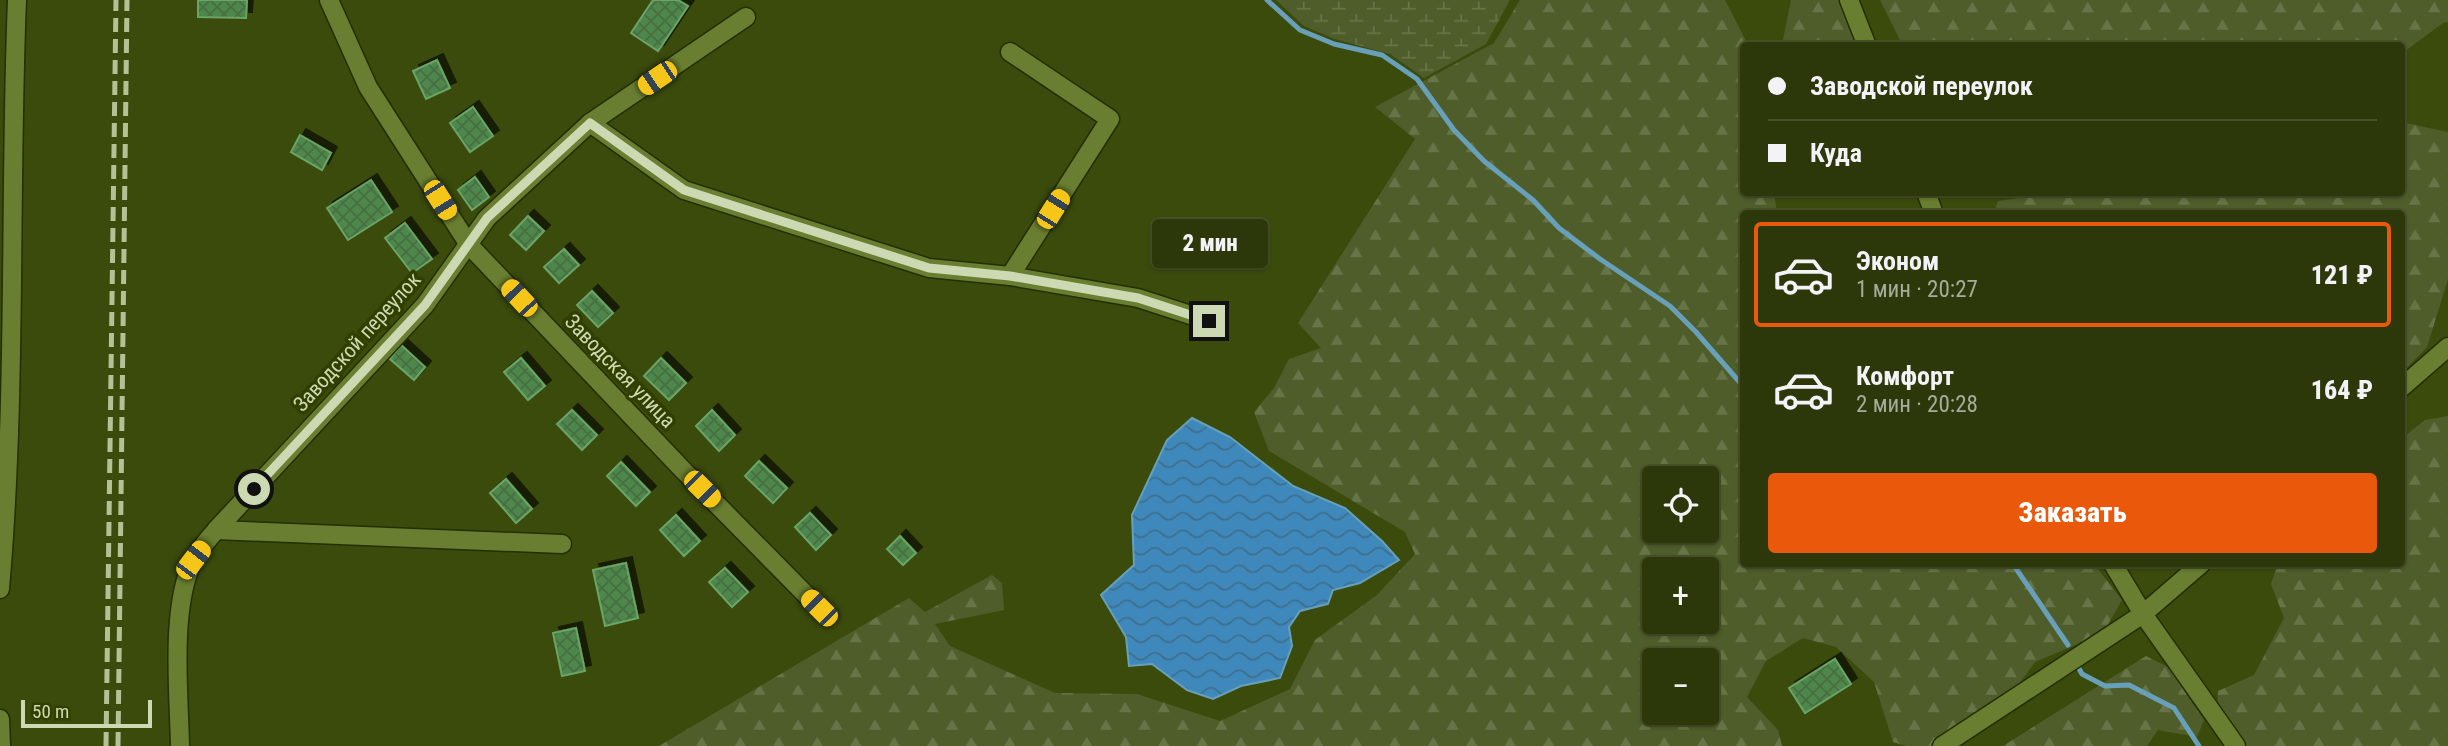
<!DOCTYPE html>
<html lang="ru">
<meta charset="utf-8">
<style>
body{margin:0;font-family:"Roboto Condensed",sans-serif;background:#343f12;color:#f1f3f6;height:100vh;display:flex;flex-direction:column;font-size:26px;white-space:nowrap}
*{box-sizing:border-box;margin:0}
p{font-size:23px;color:#a6ac9c}
.icon{flex:none;width:38px;height:38px;fill:none;stroke:currentColor;stroke-width:2;stroke-linecap:round;stroke-linejoin:round}
.map{position:relative;flex:1;overflow:hidden}
.drawer{position:absolute;left:1740px;top:210px;width:665px;height:357px;display:flex;flex-direction:column;background:#2c3809;border-radius:7px;box-shadow:0 2px 5px #0004,0 0 0 2px #48522a}
.drawer>*{flex:none}
.guide{position:absolute;left:1740px;top:42px;width:665px;height:154px;border-radius:7px;box-shadow:0 2px 5px #0004,0 0 0 2px #48522a;display:grid;align-content:center;height:154px;padding:0 28px;background:#2c3809}
.fabs{position:absolute;left:1642px;top:466px;display:grid;gap:14px}
.fabs a{display:grid;place-items:center;width:77px;height:77px;border-radius:7px;background:#2c3809;box-shadow:0 2px 5px #0004,0 0 0 2px #48522a;font-size:35px}
.scale{position:absolute;left:21px;bottom:18px;width:131px;box-sizing:border-box;padding-left:7px;border:4px solid #ccd9b2;border-top:0;font-size:19px;line-height:24px;white-space:nowrap;color:#ccd9b2;-webkit-text-stroke:5px #314000;paint-order:stroke}
.end{position:absolute;width:32px;height:32px;margin:-16px;border:9px solid #ccd9b2;background:#111;box-shadow:0 0 0 4px #111}
.from{border-radius:50%}
.bubble{position:absolute;height:49px;border-radius:7px;background:#2c3809;box-shadow:0 2px 5px #0004,0 0 0 2px #48522a;font-size:23px;font-weight:800;line-height:49px;text-align:center}
.car{position:absolute;width:21px;height:42px;margin:-21px -10px;border-radius:9px;box-shadow:0 0 5px 2px #0007;background:linear-gradient(#f5c518 24%,#345 0 40%,#f5c518 0 76%,#345 0 86%,#f5c518 0)}
.guide b{display:flex;align-items:center;gap:24px;height:66px;font-size:26px}
.guide b+b{border-top:2px solid #48522a}
.guide i{width:18px;height:18px;background:#f1f3f6}
ul{padding:12px 0 0;list-style:none}
li{display:flex;align-items:center;gap:21px;height:105px;margin:0 14px 10px;padding:0 14px;border:4px solid transparent;border-radius:7px}
li div{flex:1}
li b{display:block;font-size:26px}
li em{font-style:normal;font-weight:800}
li.selected{border-color:#ea580c}
li>.icon{width:63px;height:63px;stroke-width:1.5}
.primary-button{display:flex;gap:14px;margin-top:auto;padding:14px 28px}
.primary-button a{flex:1;height:80px;border-radius:7px;background:#ea580c;color:#fff;font-size:28px;font-weight:800;line-height:80px;text-align:center}
.map>svg:first-child{display:block}
</style>
<div class="map">
<svg width="2448" height="746" viewBox="0 0 2448 746">
<defs>
<pattern id="forest-firs" width="22" height="20" patternUnits="userSpaceOnUse" patternTransform="scale(1.75)"><rect width="22" height="20" fill="#4f5d2b"/><path d="M5 1l3.5 6h-7zM16 11l3.5 6h-7z" fill="#677447"/></pattern>
<pattern id="wetland-marsh" width="20" height="14" patternUnits="userSpaceOnUse" patternTransform="scale(1.75)"><rect width="20" height="14" fill="#4f5d2b"/><path d="M1 5h8M5 5V1M11 12h8M15 12V8" fill="none" stroke="#677447"/></pattern>
<pattern id="water-waves" width="16" height="10" patternUnits="userSpaceOnUse" patternTransform="scale(1.75)"><rect width="16" height="10" fill="#3f88bc"/><path d="M0 5q4-4 8 0t8 0" fill="none" stroke="#3e6f8d"/></pattern>
<pattern id="building-cross-hatch" width="8" height="8" patternUnits="userSpaceOnUse" patternTransform="scale(1.75)"><rect width="8" height="8" fill="#4e874b"/><path d="M0 0l8 8M0 8l8-8" fill="none" stroke="#486e43"/></pattern>
<filter id="shadow"><feDropShadow dx="6" dy="-6" stdDeviation="0" flood-color="#0009"/></filter>
</defs>
<rect width="100%" height="100%" fill="#3b4b0c"/>
<g fill="url(#forest-firs)" fill-rule="evenodd">
<path d="M1520,0h205l23,45 -5,1v146l31,1 3,20 -34,1v350h351l28,36 -19,33 -68,29 -41,56 -45,28h-43l-13,-4 -19,-60 -38,-35 -33,-9 -37,23 -19,36 31,33 4,16h-1123l250,-148 16,14 67,-37 10,8 2,27 -69,14 15,22 105,47 82,1 83,27 70,-32 25,-49 62,-45 38,-41 -10,-22 -136,-81 -15,-39 20,-24 15,-29 32,-11 -23,-25 117,-184 -40,-32 119,-64zM1654,478h52v52h-52zM1654,569h52v52h-52zM1654,660h52v52h-52z"/>
<polygon points="1791,0 1839,0 1857,45 1782,45"/>
<polygon points="1880,0 2448,0 2448,22 2443,23 2401,54 2401,46 1903,46"/>
<polygon points="2401,122 2448,132 2448,279 2427,347 2401,374 2401,214 1994,213 1998,201 2054,193 2401,192"/>
<polygon points="2448,416 2448,746 2240,746 2217,710 2218,691 2254,675 2284,618 2271,584 2278,564 2401,564 2401,439 2425,420"/>
<polygon points="2146,656 2168,667 2204,720 2197,737 2158,730 2147,746 2003,746"/>
</g>
<polygon fill="url(#wetland-marsh)" points="1276,0 1510,0 1486,44 1424,78 1390,54 1335,39 1304,26"/>
<polygon fill="url(#water-waves)" stroke="#69a0b9" stroke-width="2" points="1192,418 1230,437 1293,486 1345,508 1382,541 1399,560 1360,583 1333,590 1328,604 1300,611 1289,627 1292,646 1280,678 1241,686 1213,699 1187,690 1152,664 1129,666 1126,637 1101,595 1134,565 1132,515 1167,440"/>
<g fill="none" stroke-linecap="round" stroke-linejoin="round">
<g stroke="#69a0b9" stroke-width="5">
<polyline points="1267,0 1300,30 1334,44 1382,55 1417,79 1454,130 1484,161 1533,200 1559,228 1600,259 1670,306 1696,332 1743,386"/>
<polyline points="2013,564 2068,645"/>
<polyline points="2077,665 2082,674 2105,686 2129,685 2174,708 2199,746"/>
</g>
</g>
<g fill="url(#building-cross-hatch)" stroke="#6aa466" stroke-width="2" filter="url(#shadow)">
<polygon points="198,0 247,0 246,18 198,17"/>
<polygon points="653,0 678,0 688,6 658,51 631,33"/>
<polygon points="437,60 450,88 426,99 413,71"/>
<polygon points="473,107 493,136 470,152 450,123"/>
<polygon points="300,135 331,153 322,170 291,152"/>
<polygon points="475,177 489,197 472,210 458,190"/>
<polygon points="371,180 392,212 348,240 327,208"/>
<polygon points="528,216 544,231 526,250 510,235"/>
<polygon points="405,223 432,259 412,273 385,238"/>
<polygon points="564,249 579,265 559,283 544,267"/>
<polygon points="592,291 613,313 598,327 577,305"/>
<polygon points="401,345 425,367 414,380 390,359"/>
<polygon points="521,358 545,386 528,400 504,372"/>
<polygon points="661,358 686,383 669,400 644,376"/>
<polygon points="572,410 597,435 582,450 557,424"/>
<polygon points="712,410 735,435 719,451 696,426"/>
<polygon points="759,461 787,488 773,503 745,476"/>
<polygon points="621,462 650,492 636,506 607,476"/>
<polygon points="506,479 532,509 516,523 490,493"/>
<polygon points="810,513 831,535 816,550 795,527"/>
<polygon points="676,515 700,541 684,556 660,530"/>
<polygon points="900,536 916,553 903,565 887,549"/>
<polygon points="626,563 638,618 605,626 593,570"/>
<polygon points="725,568 748,592 732,607 709,582"/>
<polygon points="576,628 585,671 562,676 553,633"/>
<polygon points="1835,659 1851,684 1805,713 1789,688"/>
</g>
<g fill="none" stroke-linecap="round" stroke-linejoin="round">
<defs>
<g id="minor">
<polyline points="329,0 368,87 469,245 682,469 819,608"/>
<polyline points="1849,0 1867,46"/>
<polyline points="1010,52 1110,119 1010,276"/>
<polyline points="590,123 684,190 929,268 1010,276 1138,298 1209,321"/>
<polyline points="1926,192 1934,214"/>
<polyline points="2401,388 2448,347"/>
<polyline points="216,530 562,544"/>
<polyline points="2113,564 2143,614 2236,746"/>
<path d="M0,589c17,-196 9,-393 17,-589"/>
<polyline points="0,719 1,746"/>
<path d="M180,746c-1,-52 -10,-138 13,-185 5,-11 15,-21 23,-31l209,-225 62,-87 103,-95 156,-106"/>
<polyline points="1942,746 2143,614 2201,564"/>
</g>
</defs>
<use href="#minor" stroke="#242f04" stroke-width="21"/>
<use href="#minor" stroke="#697e30" stroke-width="18"/>
<g stroke="#b4c196" stroke-width="5" stroke-dasharray="14 7" stroke-linecap="butt">
<polyline points="106,746 116,0"/>
<polyline points="118,746 127,0"/>
</g>
</g>
<g fill="none" stroke-linecap="round" stroke-linejoin="round">
<polyline stroke="#ccd9b2" stroke-width="9" points="254,489 425,305 487,218 590,123 684,190 709,198 929,268 1010,276 1138,298 1209,321"/>
</g>
<g text-anchor="middle" stroke-width="7" stroke-linejoin="round" paint-order="stroke">
<g font-size="21" fill="#ccd9b2" stroke="#314000">
<text transform="translate(357 342) rotate(-48)" y="7">Заводской переулок</text>
<text transform="translate(620 371) rotate(46)" y="7">Заводская улица</text>
</g>
</g>
</svg>
<div class="fabs">
<a><svg class="icon" aria-label="locate" viewBox="0 0 24 24"><circle cx="12" cy="12" r="6"/><path d="M12 2v4M12 18v4M2 12h4M18 12h4"/></svg></a>
<a>+</a>
<a>−</a>
</div>
<div class="scale">50 m</div>
<i class="end from" style="left:254px;top:489px"></i>
<i class="end" style="left:1209px;top:321px"></i>
<div class="bubble" style="left:1152px;top:219px;width:116px">2 мин</div>
<i class="car" style="left:657px;top:78px;rotate:236deg"></i>
<i class="car" style="left:440px;top:200px;rotate:148deg"></i>
<i class="car" style="left:1053px;top:209px;rotate:32deg"></i>
<i class="car" style="left:519px;top:298px;rotate:317deg"></i>
<i class="car" style="left:702px;top:489px;rotate:135deg"></i>
<i class="car" style="left:193px;top:560px;rotate:37deg"></i>
<i class="car" style="left:819px;top:608px;rotate:315deg"></i>
<div class="guide">
<b><i class="from"></i>Заводской переулок</b>
<b><i></i>Куда</b>
</div>
<section class="drawer">
<ul>
<li class="selected"><svg class="icon" aria-label="car" viewBox="0 0 24 24"><path d="M5 17H2v-5l4-1 3-4h7l3 4 3 1v5h-3M9 17h6M6 11h13"/><circle cx="7" cy="17" r="2"/><circle cx="17" cy="17" r="2"/></svg><div><b>Эконом</b><p>1 мин · 20:27</p></div><em>121 ₽</em></li>
<li><svg class="icon" aria-label="car" viewBox="0 0 24 24"><path d="M5 17H2v-5l4-1 3-4h7l3 4 3 1v5h-3M9 17h6M6 11h13"/><circle cx="7" cy="17" r="2"/><circle cx="17" cy="17" r="2"/></svg><div><b>Комфорт</b><p>2 мин · 20:28</p></div><em>164 ₽</em></li>
</ul>
<div class="primary-button"><a>Заказать</a></div>
</section>
</div>
